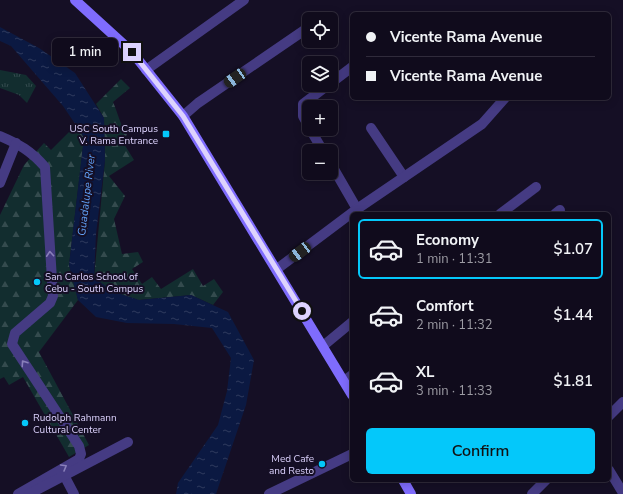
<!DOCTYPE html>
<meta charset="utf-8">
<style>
body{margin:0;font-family:"Nunito Sans",sans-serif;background:#191425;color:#f1f3f6;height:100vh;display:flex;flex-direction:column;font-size:15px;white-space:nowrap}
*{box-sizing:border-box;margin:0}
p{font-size:13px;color:#9c9ba3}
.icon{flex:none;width:22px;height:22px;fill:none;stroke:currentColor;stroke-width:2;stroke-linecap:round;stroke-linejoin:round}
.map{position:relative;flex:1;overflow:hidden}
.side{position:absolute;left:350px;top:212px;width:261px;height:270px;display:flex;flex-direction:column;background:#100b1c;border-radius:6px;box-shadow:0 2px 10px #0003,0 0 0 1px #302b3b}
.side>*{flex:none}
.banner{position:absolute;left:350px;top:12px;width:261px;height:88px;border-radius:6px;box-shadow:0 2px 10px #0003,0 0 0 1px #302b3b;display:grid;align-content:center;height:88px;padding:0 16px;background:#100b1c}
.buttons{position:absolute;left:302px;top:12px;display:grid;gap:8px}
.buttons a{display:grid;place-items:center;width:36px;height:36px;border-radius:6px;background:#100b1c;box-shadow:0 2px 10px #0003,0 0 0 1px #302b3b;font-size:20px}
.end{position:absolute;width:18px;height:18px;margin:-9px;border:5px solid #ddd3fe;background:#111;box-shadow:0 0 0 2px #111}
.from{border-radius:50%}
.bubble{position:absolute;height:28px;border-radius:6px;background:#100b1c;box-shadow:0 2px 10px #0003,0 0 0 1px #302b3b;font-size:13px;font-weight:600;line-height:28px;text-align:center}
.car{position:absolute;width:12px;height:24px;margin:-12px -6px;border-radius:5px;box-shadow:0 0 3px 1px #0007;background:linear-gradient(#222 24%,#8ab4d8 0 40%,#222 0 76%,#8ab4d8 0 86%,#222 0)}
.banner b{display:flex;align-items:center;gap:14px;height:38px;font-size:15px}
.banner b+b{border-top:1px solid #302b3b}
.banner i{width:10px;height:10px;background:#f1f3f6}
ul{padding:7px 0 0;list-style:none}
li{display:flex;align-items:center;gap:12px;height:60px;margin:0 8px 6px;padding:0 8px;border:2px solid transparent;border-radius:6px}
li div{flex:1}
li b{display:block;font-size:15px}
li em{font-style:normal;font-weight:600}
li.current{border-color:#04c8fa}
li>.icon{width:36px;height:36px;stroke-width:1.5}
.action{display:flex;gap:8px;margin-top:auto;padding:8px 16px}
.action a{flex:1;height:46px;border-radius:6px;background:#04c8fa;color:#111;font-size:16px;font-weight:600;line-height:46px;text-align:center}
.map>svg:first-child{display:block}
</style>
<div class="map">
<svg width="623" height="494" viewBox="0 0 623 494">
<defs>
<pattern id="grass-tufts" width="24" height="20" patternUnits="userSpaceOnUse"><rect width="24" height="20" fill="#122d2f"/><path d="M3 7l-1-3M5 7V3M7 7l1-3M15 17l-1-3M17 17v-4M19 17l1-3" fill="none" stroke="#344b4e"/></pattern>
<pattern id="forest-firs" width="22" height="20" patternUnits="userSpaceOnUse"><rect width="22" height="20" fill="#122d2f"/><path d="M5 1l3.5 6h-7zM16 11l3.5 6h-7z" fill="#344b4e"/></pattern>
<pattern id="water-ripples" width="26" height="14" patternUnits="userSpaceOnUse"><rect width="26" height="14" fill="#0b1942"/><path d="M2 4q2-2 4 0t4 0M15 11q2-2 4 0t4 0" fill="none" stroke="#2e3a5e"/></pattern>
</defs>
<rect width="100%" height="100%" fill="#150f25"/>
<polygon fill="url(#grass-tufts)" points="0,70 26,75 36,86 27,103 19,95 0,88"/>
<g fill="url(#forest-firs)">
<path d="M121,79l9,9 -17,14c5,11 7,23 14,33l-6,4 13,21 -25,16 16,20 -11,23 8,35 16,-2 5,10 -11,7 10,15 10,-7 9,12 32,-20 10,17 11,-7 9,13 -10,13 -22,-10 -52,5 -25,-8 -20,-14 11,-118 -1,-42 -8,-14z"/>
<polygon points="76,125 84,138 69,265 78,300 39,352 89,445 69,457 23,377 9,385 4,377 0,379 0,215 24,165 44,143 51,150"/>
</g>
<polygon fill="url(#water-ripples)" points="0,27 39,48 75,73 104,118 105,160 96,234 94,278 114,292 139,300 191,295 228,312 254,360 246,405 216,494 176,494 178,483 218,425 227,391 231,358 212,328 174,324 127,323 96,317 78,300 69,265 84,137 63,106 11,46 0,41"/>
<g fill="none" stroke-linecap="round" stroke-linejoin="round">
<g stroke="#453b83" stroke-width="10">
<polyline points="146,70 244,0"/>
<polyline points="183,116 198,103 309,27"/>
<polyline points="371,128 404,177"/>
<path d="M0,136c19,8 31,15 45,31l8,129 -3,7 -35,30 -3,11 67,102 2,8 -2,5 -61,35"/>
<polyline points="0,183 16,143"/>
<polyline points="555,214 560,210"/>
<polyline points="344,381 352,375"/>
<polyline points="609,470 623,493"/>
<polyline points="65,477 74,494"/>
</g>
<g stroke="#453b83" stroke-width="10">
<polyline points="331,83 352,67"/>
<polyline points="309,127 303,116 303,104 328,85"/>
<polyline points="310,129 323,151"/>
<polyline points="331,164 357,209"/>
<polyline points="500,214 536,187"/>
<polyline points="277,269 357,209 482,124 505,98"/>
<polyline points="323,346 352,322"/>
<polyline points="29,494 128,442"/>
<polyline points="269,494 352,454"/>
</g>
<g stroke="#453b83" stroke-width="10">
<polyline points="609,416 623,402"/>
<polyline points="532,494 546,480"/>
</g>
<g stroke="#7f6cfd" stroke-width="10">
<polyline points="75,0 132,52 183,116 352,395"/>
<polyline points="403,480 411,494"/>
</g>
</g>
<defs><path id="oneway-chevron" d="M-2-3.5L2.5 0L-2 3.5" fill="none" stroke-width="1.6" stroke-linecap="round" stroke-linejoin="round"/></defs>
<g stroke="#897fba">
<use href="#oneway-chevron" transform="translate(50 254) rotate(-94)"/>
<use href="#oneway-chevron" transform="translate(24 363) rotate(-124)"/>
<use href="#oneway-chevron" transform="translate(64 467) rotate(-30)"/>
</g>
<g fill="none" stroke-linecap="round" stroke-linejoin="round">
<polyline stroke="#ddd3fe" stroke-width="5" points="132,52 183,116 302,311"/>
</g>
<g fill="#04c8fa" stroke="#150f25" stroke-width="1.5">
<rect x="162" y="130" width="8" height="8" rx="2"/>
<circle cx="37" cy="282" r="4"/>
<circle cx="25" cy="423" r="4"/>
<circle cx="322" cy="464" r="4"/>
</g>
<g text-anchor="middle" stroke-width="4" stroke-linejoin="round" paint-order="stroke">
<g font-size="10" fill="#ddd3fe" stroke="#150f25" text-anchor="end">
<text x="158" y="132">USC South Campus<tspan x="158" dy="12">V. Rama Entrance</tspan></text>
<text x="45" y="280" text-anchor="start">San Carlos School of<tspan x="45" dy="12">Cebu - South Campus</tspan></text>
<text x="33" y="421" text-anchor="start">Rudolph Rahmann<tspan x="33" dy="12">Cultural Center</tspan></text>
<text x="314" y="462">Med Cafe<tspan x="314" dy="12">and Resto</tspan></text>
</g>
<g font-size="11" font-style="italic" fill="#63a5fd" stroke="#150f25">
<text transform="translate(86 195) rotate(-83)" y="4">Guadalupe River</text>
</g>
</g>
</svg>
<div class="buttons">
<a><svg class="icon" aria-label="locate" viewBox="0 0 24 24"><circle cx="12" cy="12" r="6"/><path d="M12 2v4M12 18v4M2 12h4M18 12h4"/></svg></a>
<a><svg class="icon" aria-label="layers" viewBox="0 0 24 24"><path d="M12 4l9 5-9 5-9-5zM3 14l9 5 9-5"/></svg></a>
<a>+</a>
<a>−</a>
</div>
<i class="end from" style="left:302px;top:311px"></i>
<i class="end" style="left:132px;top:52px"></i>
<div class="bubble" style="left:52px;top:38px;width:66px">1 min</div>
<i class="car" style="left:235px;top:78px;rotate:235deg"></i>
<i class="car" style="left:300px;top:252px;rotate:233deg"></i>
<div class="banner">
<b><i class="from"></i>Vicente Rama Avenue</b>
<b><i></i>Vicente Rama Avenue</b>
</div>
<section class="side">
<ul>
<li class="current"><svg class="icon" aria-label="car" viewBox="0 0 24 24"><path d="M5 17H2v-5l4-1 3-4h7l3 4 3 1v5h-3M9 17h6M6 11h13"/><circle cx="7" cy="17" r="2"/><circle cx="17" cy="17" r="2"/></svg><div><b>Economy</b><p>1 min · 11:31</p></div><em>$1.07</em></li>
<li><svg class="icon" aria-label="car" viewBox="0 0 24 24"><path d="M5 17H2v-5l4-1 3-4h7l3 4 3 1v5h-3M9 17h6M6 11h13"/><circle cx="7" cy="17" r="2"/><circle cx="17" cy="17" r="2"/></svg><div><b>Comfort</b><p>2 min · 11:32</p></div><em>$1.44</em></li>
<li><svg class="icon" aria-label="car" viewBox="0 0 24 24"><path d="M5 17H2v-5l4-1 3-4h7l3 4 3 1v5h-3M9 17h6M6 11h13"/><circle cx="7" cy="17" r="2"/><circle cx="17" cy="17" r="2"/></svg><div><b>XL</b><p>3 min · 11:33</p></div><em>$1.81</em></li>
</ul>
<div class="action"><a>Confirm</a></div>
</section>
</div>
